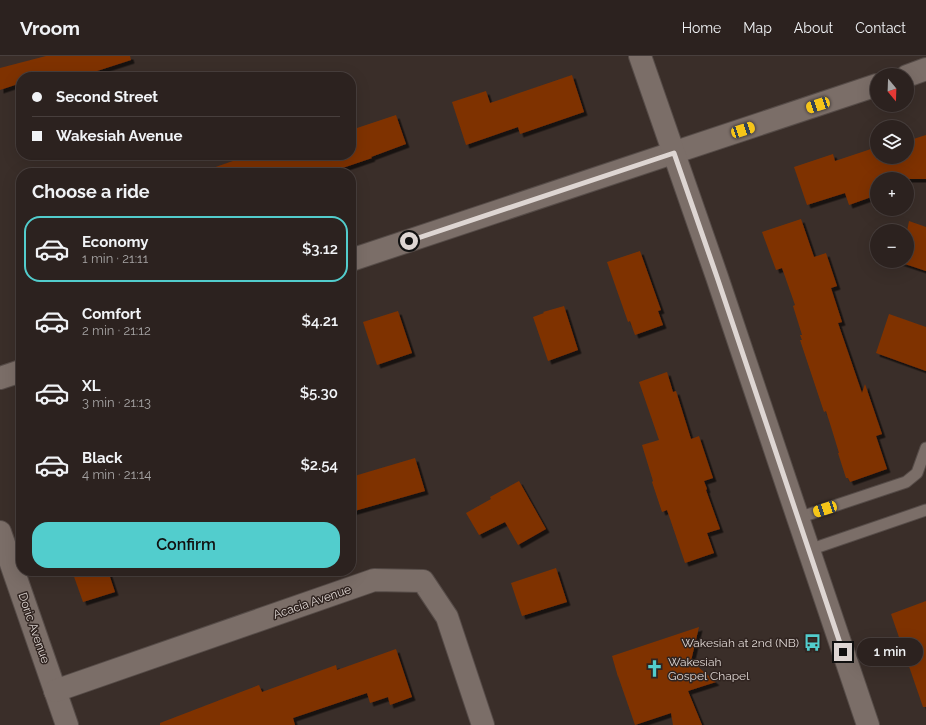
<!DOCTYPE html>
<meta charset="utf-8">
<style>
body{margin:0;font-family:Raleway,sans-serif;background:#342a28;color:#f1f3f6;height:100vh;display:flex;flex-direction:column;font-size:15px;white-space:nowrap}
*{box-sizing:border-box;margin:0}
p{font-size:13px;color:#a6a4a4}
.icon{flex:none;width:22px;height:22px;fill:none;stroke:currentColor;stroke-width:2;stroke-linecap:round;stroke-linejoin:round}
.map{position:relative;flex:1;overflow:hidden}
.drawer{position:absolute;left:16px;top:112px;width:340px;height:408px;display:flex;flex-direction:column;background:#2c221f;border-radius:16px;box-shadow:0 4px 16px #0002,0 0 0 1px #483f3d}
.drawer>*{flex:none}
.hud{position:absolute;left:16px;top:16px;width:340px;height:88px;border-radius:16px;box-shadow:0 4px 16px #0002,0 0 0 1px #483f3d;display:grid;align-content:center;height:88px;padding:0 16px;background:#2c221f}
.needle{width:26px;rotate:161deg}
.buttons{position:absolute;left:870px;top:12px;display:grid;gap:8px}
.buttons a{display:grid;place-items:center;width:44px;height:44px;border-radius:50%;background:#2c221f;box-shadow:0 4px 16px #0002,0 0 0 1px #483f3d;font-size:20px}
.end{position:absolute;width:18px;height:18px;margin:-9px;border:5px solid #ded6d3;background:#111;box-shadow:0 0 0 2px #111}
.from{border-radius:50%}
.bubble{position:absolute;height:28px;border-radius:14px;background:#2c221f;box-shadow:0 4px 16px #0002,0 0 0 1px #483f3d;font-size:13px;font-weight:600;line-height:28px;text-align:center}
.car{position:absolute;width:12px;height:24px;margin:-12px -6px;border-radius:5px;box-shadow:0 0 3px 1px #0007;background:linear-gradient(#f5c518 24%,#345 0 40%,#f5c518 0 76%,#345 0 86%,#f5c518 0)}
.hud b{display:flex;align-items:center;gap:14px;height:38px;font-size:15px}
.hud b+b{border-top:1px solid #483f3d}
.hud i{width:10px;height:10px;background:#f1f3f6}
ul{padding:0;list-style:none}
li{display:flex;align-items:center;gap:12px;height:66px;margin:0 8px 6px;padding:0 8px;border:2px solid transparent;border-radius:16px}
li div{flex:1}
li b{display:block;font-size:15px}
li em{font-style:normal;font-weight:600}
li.selected{border-color:#52cdcd}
li>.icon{width:36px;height:36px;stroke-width:1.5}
h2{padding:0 16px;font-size:18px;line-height:48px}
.cta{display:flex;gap:8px;margin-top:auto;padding:8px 16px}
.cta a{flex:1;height:46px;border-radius:16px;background:#52cdcd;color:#111;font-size:16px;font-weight:600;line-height:46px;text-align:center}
header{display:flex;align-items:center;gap:24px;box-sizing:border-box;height:56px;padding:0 20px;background:#2c221f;border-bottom:1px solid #483f3d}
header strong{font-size:19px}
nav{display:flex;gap:22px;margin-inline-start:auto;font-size:14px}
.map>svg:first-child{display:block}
</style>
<header>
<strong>Vroom</strong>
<nav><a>Home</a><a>Map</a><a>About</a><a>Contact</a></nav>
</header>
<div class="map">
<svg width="926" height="669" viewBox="0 0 926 669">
<defs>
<filter id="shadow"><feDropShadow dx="3.5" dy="3.5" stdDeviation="0" flood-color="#0009"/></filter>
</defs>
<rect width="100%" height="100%" fill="#3a2e29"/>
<g fill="#7f3201" filter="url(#shadow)">
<polygon points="46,0 130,0 131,4 94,16 95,21 21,21 21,27 0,34 0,12"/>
<polygon points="572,19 584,56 520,78 518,71 466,89 452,46 486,35 490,47"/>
<polygon points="396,59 406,88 371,101 372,102 328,117 208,117 207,114 250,99 351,99 351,74"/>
<polygon points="926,79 926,123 877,123 877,139 849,149 845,137 807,149 794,111 833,98 835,105 877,91 877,101 907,101 907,85"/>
<polygon points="801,163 814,201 826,197 837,230 831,232 842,266 838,267 862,337 865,328 882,378 876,380 887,413 850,426 848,422 846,422 838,397 839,397 832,374 826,355 824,356 800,284 802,284 800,279 802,279 793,250 795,249 782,212 776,214 762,176"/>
<polygon points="909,165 926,171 926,215 899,206 907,205 907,175"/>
<polygon points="640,195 661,254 658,255 663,269 635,279 630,265 628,266 607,206"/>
<polygon points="564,250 578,294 548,305 533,261 544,257 543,256"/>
<polygon points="398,255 412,297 377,309 363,266"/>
<polygon points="889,258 926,271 926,315 876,297"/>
<polygon points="667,316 673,336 676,335 691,383 699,380 713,422 704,425 707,433 706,434 720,473 707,477 714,497 685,507 667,454 662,456 652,426 653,425 642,389 659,384 639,326"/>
<polygon points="415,402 425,435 351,456 351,421"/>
<polygon points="519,425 546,473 518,489 505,466 479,479 466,457 491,443 490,441"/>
<polygon points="556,512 567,546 522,560 511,527"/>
<polygon points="72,515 108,515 115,536 83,546"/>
<polygon points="926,545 926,651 923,651 891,558"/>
<polygon points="699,571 691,605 716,626 688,635 702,669 673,669 671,657 635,669 618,620 618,621 612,600"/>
<polygon points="396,593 412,641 390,649 388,641 370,647 367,637 293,662 295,669 160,669 160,667 233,639 259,629 262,636 336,609 337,614"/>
</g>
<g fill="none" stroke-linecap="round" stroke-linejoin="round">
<defs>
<g id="service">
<polyline points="798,462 906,426 917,417 926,392"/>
<polyline points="809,494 926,454"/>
</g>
<g id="minor">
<polyline points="0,476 67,669"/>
<polyline points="55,635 374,524 423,525 447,561 483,669"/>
</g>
<g id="tertiary">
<polyline points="907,20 926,13"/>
<polyline points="351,204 877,29"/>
<polyline points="0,322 21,315"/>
</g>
<polyline id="secondary" points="640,0 717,221 798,462 868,669"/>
</defs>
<use href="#service" stroke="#564c48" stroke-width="13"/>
<use href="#minor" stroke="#564c48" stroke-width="24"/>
<use href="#tertiary" stroke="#564c48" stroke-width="24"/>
<use href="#secondary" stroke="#564c48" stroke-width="24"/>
<use href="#service" stroke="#7b6e68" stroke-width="11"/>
<use href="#minor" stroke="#7b6e68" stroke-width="22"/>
<use href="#tertiary" stroke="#7b6e68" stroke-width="22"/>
<use href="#secondary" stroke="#7b6e68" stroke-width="22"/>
</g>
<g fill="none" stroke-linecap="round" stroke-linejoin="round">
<polyline stroke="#ded6d3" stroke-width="5" points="409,185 674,97 717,221 798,462 843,596"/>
</g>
<defs>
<symbol id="bus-bare" viewBox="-9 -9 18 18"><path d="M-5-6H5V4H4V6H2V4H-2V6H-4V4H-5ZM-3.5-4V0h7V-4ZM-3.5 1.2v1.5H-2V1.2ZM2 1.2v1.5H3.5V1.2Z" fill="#52cdcd" stroke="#302420" stroke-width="2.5" paint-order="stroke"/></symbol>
<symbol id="church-bare" viewBox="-9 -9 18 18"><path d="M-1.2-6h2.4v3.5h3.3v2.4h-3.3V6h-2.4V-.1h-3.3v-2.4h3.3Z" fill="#52cdcd" stroke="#302420" stroke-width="2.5" paint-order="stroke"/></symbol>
</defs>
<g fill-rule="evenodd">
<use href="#bus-bare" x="800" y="574" width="25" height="25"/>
<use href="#church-bare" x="642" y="600" width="25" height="25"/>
</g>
<g text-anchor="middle" stroke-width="3" stroke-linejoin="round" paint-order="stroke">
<g font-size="12" fill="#ded6d3" stroke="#302420">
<text transform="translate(312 546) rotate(-19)" y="4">Acacia Avenue</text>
<text transform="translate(34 572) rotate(71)" y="4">Doric Avenue</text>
</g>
<g font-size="12" fill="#ded6d3" stroke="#302420" text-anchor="end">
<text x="799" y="591">Wakesiah at 2nd (NB)</text>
<text x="668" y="610" text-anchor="start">Wakesiah<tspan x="668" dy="14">Gospel Chapel</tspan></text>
</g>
</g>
</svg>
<div class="buttons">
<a><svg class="needle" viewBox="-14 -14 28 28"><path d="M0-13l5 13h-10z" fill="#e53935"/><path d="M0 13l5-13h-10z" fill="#a6a4a4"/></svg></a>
<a><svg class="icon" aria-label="layers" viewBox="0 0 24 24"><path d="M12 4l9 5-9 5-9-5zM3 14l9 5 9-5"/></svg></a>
<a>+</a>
<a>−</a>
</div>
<i class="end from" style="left:409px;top:185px"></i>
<i class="end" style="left:843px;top:596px"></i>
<div class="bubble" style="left:857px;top:582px;width:66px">1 min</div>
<i class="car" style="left:818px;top:49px;rotate:252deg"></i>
<i class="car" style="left:743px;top:74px;rotate:72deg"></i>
<i class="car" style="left:825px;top:453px;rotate:252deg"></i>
<div class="hud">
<b><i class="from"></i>Second Street</b>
<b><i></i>Wakesiah Avenue</b>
</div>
<section class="drawer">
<h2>Choose a ride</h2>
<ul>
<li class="selected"><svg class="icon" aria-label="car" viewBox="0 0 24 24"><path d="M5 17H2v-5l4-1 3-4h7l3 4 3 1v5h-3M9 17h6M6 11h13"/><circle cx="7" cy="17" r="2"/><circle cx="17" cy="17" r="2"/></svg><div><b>Economy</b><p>1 min · 21:11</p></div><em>$3.12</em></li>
<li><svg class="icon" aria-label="car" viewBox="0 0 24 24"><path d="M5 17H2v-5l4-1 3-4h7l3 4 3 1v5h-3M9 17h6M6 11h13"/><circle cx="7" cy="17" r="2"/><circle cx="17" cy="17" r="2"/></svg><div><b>Comfort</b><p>2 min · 21:12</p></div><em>$4.21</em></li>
<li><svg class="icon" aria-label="car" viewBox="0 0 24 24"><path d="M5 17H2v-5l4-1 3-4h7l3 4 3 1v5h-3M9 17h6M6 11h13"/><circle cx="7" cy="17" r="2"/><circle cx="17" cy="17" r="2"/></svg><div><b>XL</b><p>3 min · 21:13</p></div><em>$5.30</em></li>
<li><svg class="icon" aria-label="car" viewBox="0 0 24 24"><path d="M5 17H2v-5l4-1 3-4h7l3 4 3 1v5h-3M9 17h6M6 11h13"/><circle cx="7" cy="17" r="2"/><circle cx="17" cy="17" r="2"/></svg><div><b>Black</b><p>4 min · 21:14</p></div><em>$2.54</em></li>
</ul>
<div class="cta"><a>Confirm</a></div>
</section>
</div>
